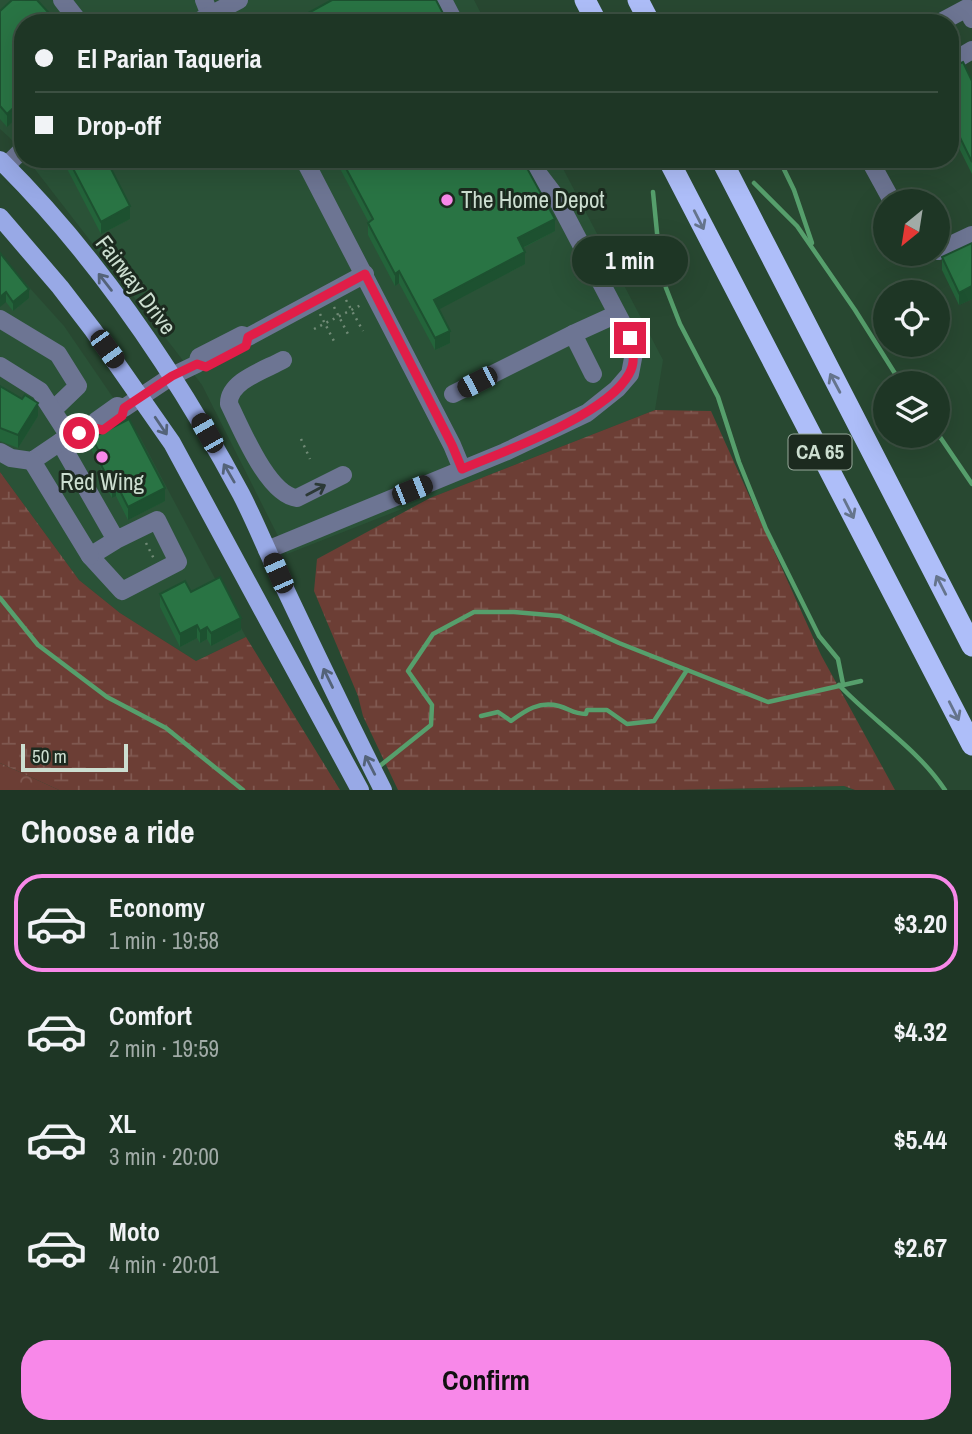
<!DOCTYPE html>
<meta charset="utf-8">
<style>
body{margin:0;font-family:"Archivo Narrow",sans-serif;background:#263e2d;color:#f1f3f6;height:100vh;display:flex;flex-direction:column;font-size:26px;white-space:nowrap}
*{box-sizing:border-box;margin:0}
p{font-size:23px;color:#a1aba7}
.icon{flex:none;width:38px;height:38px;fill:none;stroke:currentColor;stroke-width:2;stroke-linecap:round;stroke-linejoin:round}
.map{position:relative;height:790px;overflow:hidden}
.drawer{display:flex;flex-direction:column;background:#1e3625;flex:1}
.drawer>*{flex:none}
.banner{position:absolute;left:14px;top:14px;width:945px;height:154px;border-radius:28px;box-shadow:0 7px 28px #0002,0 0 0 2px #3c5042;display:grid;align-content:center;height:154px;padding:0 21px;background:#1e3625}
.needle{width:46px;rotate:210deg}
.controls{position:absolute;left:873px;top:189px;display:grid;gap:14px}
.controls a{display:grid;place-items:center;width:77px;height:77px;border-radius:50%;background:#1e3625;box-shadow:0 7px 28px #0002,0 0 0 2px #3c5042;font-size:35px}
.scale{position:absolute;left:21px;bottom:18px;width:107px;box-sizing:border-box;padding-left:7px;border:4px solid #ccded0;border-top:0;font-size:19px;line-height:24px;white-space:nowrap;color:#ccded0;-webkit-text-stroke:5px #1c2a1f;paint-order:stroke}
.end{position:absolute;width:32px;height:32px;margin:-16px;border:9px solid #e11d48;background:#fff;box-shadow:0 0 0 4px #fff}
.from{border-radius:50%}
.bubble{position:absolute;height:49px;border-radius:24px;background:#1e3625;box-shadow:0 7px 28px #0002,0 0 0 2px #3c5042;font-size:23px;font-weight:800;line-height:49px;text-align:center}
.car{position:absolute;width:21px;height:42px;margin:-21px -10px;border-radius:9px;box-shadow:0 0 5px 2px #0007;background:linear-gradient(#222 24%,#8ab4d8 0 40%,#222 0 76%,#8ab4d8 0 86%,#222 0)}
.banner b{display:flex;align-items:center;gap:24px;height:66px;font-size:26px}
.banner b+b{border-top:2px solid #3c5042}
.banner i{width:18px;height:18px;background:#f1f3f6}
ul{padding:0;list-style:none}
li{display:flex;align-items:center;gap:21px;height:98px;margin:0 14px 10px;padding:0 7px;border:4px solid transparent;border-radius:28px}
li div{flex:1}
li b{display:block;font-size:26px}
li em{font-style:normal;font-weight:800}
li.active{border-color:#f888e9}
li>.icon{width:63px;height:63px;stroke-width:1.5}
h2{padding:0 21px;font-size:32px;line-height:84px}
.action{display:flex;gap:14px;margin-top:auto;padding:14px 21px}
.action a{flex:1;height:80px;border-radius:28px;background:#f888e9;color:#111;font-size:28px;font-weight:800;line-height:80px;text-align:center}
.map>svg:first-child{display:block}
</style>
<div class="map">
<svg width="972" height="790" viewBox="0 0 972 790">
<defs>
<pattern id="forest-crowns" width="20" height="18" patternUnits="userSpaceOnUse" patternTransform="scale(1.75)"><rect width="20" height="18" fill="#6c3e35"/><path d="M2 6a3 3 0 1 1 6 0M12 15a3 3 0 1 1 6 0" fill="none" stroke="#805951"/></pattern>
<pattern id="wetland-marsh" width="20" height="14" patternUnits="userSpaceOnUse" patternTransform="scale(1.75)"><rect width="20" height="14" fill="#6c3e35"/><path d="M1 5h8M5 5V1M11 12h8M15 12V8" fill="none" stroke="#805951"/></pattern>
</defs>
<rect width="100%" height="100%" fill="#284831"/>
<g fill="#2a5237">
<polygon points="0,0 474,0 486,23 23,23 23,154 10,138 0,129"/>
<polygon points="27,159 558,159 663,360 655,410 287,554 202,385"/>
<polygon points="0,255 64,326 140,437 246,637 196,661 120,613 79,580 0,472"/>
<polygon points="844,786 855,790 675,790"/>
</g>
<polygon fill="url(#forest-crowns)" points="0,763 59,790 0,790"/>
<g fill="url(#wetland-marsh)">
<polygon points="655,410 711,411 821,655 895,790 855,790 844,786 675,790 398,790 363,716 358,696 314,591 317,559 430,498"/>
<polygon points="0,472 79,580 120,613 196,661 246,637 340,790 59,790 0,763"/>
</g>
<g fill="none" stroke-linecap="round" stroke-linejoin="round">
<g stroke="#569f6c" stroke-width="4.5">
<polyline points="779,159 794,190 812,243"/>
<polyline points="754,183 797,226 855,310 901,383"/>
<polyline points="653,192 660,263 666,288 680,324 718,397 739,462 766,529 819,636 838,659 843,684"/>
<polyline points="938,434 972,484"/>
<polyline points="0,598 38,645 107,697 166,728 243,790"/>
<path d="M839,685c34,36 78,63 106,105"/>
<path d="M481,716l17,-4 13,9c15,-11 28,-20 48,-15 11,3 14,8 27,8l1,-4h20l20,14 27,-3 33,-51"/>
<polyline points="376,769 431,725 432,705 408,671 433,634 474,612 514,612 560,616 619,643 768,702 861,681"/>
</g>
<g stroke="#708a76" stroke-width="2.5" stroke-dasharray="2 5" stroke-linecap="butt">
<polyline points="109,168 126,159"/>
<polyline points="346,300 363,331"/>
<polyline points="334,307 350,338"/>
<polyline points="320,314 336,345"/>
<polyline points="314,329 361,305"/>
<polyline points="301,439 310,459"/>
<polyline points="146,543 154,559"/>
</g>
<g stroke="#6d7593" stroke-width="18">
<polyline points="62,0 80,23"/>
<polyline points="204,0 213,23"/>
<polyline points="443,0 455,23"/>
<polyline points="195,23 239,0"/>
<polyline points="939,23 967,8 972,19"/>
<polyline points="950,63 972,50"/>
<polyline points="300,159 307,165 452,445 462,469"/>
<polyline points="869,159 892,201"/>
<polyline points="6,166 23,149"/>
<polyline points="938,251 972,235"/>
<polyline points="0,319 58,354 78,386 53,410"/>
<polyline points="573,334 617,314"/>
<path d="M283,360c-18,10 -55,21 -54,44 13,26 39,91 68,94l46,-23"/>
<polyline points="0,366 40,391 69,436"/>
<polyline points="453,394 573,334 593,374"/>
<polyline points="94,428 96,421 117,406 124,408 172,376 197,364 199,357 242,335 248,337 365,274"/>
<polyline points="60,442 116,540 157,520 178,562 122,591 90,556 116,540"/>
<polyline points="0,452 11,458 32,461 69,436 94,428 103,430"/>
<polyline points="32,461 90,556"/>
<polyline points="267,550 505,452 587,413 617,389 630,374 634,353 630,338 556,197 527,159"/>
</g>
<g stroke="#98a9e6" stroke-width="18">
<path d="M0,160c96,95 177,215 241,334 14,27 25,55 38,82 34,72 68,143 104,214"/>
<polyline points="0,217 60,287 93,330 172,443 360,790"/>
</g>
<g stroke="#aebef9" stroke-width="21">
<polyline points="585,0 597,23"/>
<polyline points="638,0 650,23"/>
<polyline points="668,159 972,745"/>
<polyline points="721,159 972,646"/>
</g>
</g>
<g fill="#23643a">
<polygon points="0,11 58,23 7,127 0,119"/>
<polygon points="950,68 972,81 972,174 950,130"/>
<polygon points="62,159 106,159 130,219 101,234"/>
<polygon points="326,159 522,159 555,231 523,248 525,264 439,309 450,343 435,350 399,283 395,286 368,235 368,223 369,223 338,165 331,168"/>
<polygon points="972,243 972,299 959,305 942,270 942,257"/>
<polygon points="0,253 29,298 13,311 6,302"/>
<polygon points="0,386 38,416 18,448 0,441"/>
<polygon points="92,438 165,501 128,520 116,496 112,498 101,478 101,469 92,451"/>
<polygon points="191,592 241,630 211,646 207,639 200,643 197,638 180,647 160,607 160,594"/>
</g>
<g fill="#1d5130">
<polygon points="23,99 23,112 7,127 7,114"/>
<polygon points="331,159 338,159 338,165 331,168"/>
<polygon points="130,206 130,219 101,234 101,222"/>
<polygon points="555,219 555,231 518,250 518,238"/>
<polygon points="525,252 525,264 434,312 434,300"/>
<polygon points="399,271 399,283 395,286 395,274"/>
<polygon points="972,286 972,299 959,305 959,293"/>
<polygon points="29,289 29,298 13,311 13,302"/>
<polygon points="6,292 6,302 0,307 0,297"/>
<polygon points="450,331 450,343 435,350 435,338"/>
<polygon points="38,403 38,416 18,448 18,435"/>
<polygon points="116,483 116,496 112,498 112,485"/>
<polygon points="165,488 165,501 128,520 128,507"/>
<polygon points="241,618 241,630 211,646 211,633"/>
<polygon points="197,625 197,638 180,647 180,634"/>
<polygon points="207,627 207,639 200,643 200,631"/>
</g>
<g fill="#297444" stroke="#1d5130" stroke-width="2">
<polygon points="12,0 37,0 58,23 23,23 23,99 7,114 0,106 0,11"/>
<polygon points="332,0 436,0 448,23 290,23"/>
<polygon points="963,62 972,81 972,162 950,117 950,68"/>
<polygon points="68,159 106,159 130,206 101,222"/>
<polygon points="341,159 522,159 555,219 518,238 525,252 434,300 450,331 435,338 399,271 395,274 368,223 373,219"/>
<polygon points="972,243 972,286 959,293 942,257"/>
<polygon points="0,253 29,289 13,302 6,292 0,297"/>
<polygon points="0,386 22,399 25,395 38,403 18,435 0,428"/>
<polygon points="129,419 165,488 128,507 116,483 112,485 101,465 105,463 92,438"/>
<polygon points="220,577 241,618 211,633 207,627 200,631 197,625 180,634 160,594 185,581 191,592"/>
</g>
<defs><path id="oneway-shaft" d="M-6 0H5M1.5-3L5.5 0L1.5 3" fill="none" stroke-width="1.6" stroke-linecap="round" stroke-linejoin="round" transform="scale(1.75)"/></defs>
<g stroke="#65748c">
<use href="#oneway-shaft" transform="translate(699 220) rotate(63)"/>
<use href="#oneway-shaft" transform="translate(835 383) rotate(-118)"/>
<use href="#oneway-shaft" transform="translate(849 509) rotate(63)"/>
<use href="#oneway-shaft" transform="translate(941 585) rotate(-117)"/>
<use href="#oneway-shaft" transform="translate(954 711) rotate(63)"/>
</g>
<g stroke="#546379">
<use href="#oneway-shaft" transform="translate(105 282) rotate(-128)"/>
<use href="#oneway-shaft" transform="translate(161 426) rotate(56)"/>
<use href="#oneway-shaft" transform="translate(229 473) rotate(-120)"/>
<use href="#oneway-shaft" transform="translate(328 678) rotate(-116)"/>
<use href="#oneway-shaft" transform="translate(370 765) rotate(-117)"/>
</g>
<use stroke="#2c3936" href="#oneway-shaft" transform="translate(316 490) rotate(-28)"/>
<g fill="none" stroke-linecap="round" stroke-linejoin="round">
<path stroke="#e11d48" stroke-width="9" d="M79,433l15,-5 9,2 19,-14 2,-8 48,-32 25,-12 9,3 40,-21 2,-9 117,-63 87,171 10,24c43,-18 145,-54 167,-95 7,-12 4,-24 1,-36"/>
</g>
<g fill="#f888e9" stroke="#1c2a1f" stroke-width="2.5">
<circle cx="447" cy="200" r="7"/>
<circle cx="102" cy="457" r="7"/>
</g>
<g text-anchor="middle" stroke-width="6" stroke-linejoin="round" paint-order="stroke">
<rect fill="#1c2a1f" stroke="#97a89b" stroke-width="2" x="788.5" y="434.5" width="63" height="35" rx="5"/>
<g font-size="21" font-weight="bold" fill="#ccded0">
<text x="820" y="459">CA 65</text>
</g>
<g font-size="23" fill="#ccded0" stroke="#1c2a1f" text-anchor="start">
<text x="461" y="208">The Home Depot</text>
<text x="102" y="490" text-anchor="middle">Red Wing</text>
</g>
<g font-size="23" fill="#ccded0" stroke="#1c2a1f">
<text transform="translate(136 285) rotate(53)" y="8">Fairway Drive</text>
</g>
</g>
</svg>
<div class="controls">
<a><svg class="needle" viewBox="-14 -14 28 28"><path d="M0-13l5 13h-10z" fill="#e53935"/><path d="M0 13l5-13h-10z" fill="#a1aba7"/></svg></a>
<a><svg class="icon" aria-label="locate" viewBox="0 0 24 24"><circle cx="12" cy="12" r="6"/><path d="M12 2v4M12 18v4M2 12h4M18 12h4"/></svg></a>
<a><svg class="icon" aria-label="layers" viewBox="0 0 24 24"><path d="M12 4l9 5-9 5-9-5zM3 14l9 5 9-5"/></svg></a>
</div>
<div class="scale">50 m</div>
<i class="end from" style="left:79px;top:433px"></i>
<i class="end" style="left:630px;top:338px"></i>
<div class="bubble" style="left:572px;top:236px;width:116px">1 min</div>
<i class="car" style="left:107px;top:349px;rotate:144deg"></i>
<i class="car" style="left:477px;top:382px;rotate:243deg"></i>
<i class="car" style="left:207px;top:433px;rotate:330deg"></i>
<i class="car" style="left:412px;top:490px;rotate:68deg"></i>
<i class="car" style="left:278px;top:573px;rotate:336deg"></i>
<div class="banner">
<b><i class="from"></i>El Parian Taqueria</b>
<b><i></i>Drop-off</b>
</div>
</div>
<section class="drawer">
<h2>Choose a ride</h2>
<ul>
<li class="active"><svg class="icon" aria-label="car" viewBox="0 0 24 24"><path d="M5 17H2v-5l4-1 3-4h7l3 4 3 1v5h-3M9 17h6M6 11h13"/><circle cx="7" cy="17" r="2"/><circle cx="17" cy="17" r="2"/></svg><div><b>Economy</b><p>1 min · 19:58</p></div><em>$3.20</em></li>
<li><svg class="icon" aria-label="car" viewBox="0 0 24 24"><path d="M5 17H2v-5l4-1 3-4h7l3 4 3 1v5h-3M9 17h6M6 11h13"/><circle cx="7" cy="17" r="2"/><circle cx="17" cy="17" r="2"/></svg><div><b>Comfort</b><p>2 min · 19:59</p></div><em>$4.32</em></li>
<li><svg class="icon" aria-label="car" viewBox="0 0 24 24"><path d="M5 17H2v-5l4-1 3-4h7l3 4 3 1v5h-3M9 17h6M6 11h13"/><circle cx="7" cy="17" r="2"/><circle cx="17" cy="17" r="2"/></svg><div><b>XL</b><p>3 min · 20:00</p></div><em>$5.44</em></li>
<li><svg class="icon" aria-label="car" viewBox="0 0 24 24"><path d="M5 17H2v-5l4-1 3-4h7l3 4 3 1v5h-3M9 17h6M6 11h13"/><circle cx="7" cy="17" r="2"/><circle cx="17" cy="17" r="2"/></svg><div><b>Moto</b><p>4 min · 20:01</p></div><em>$2.67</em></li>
</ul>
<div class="action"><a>Confirm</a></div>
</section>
